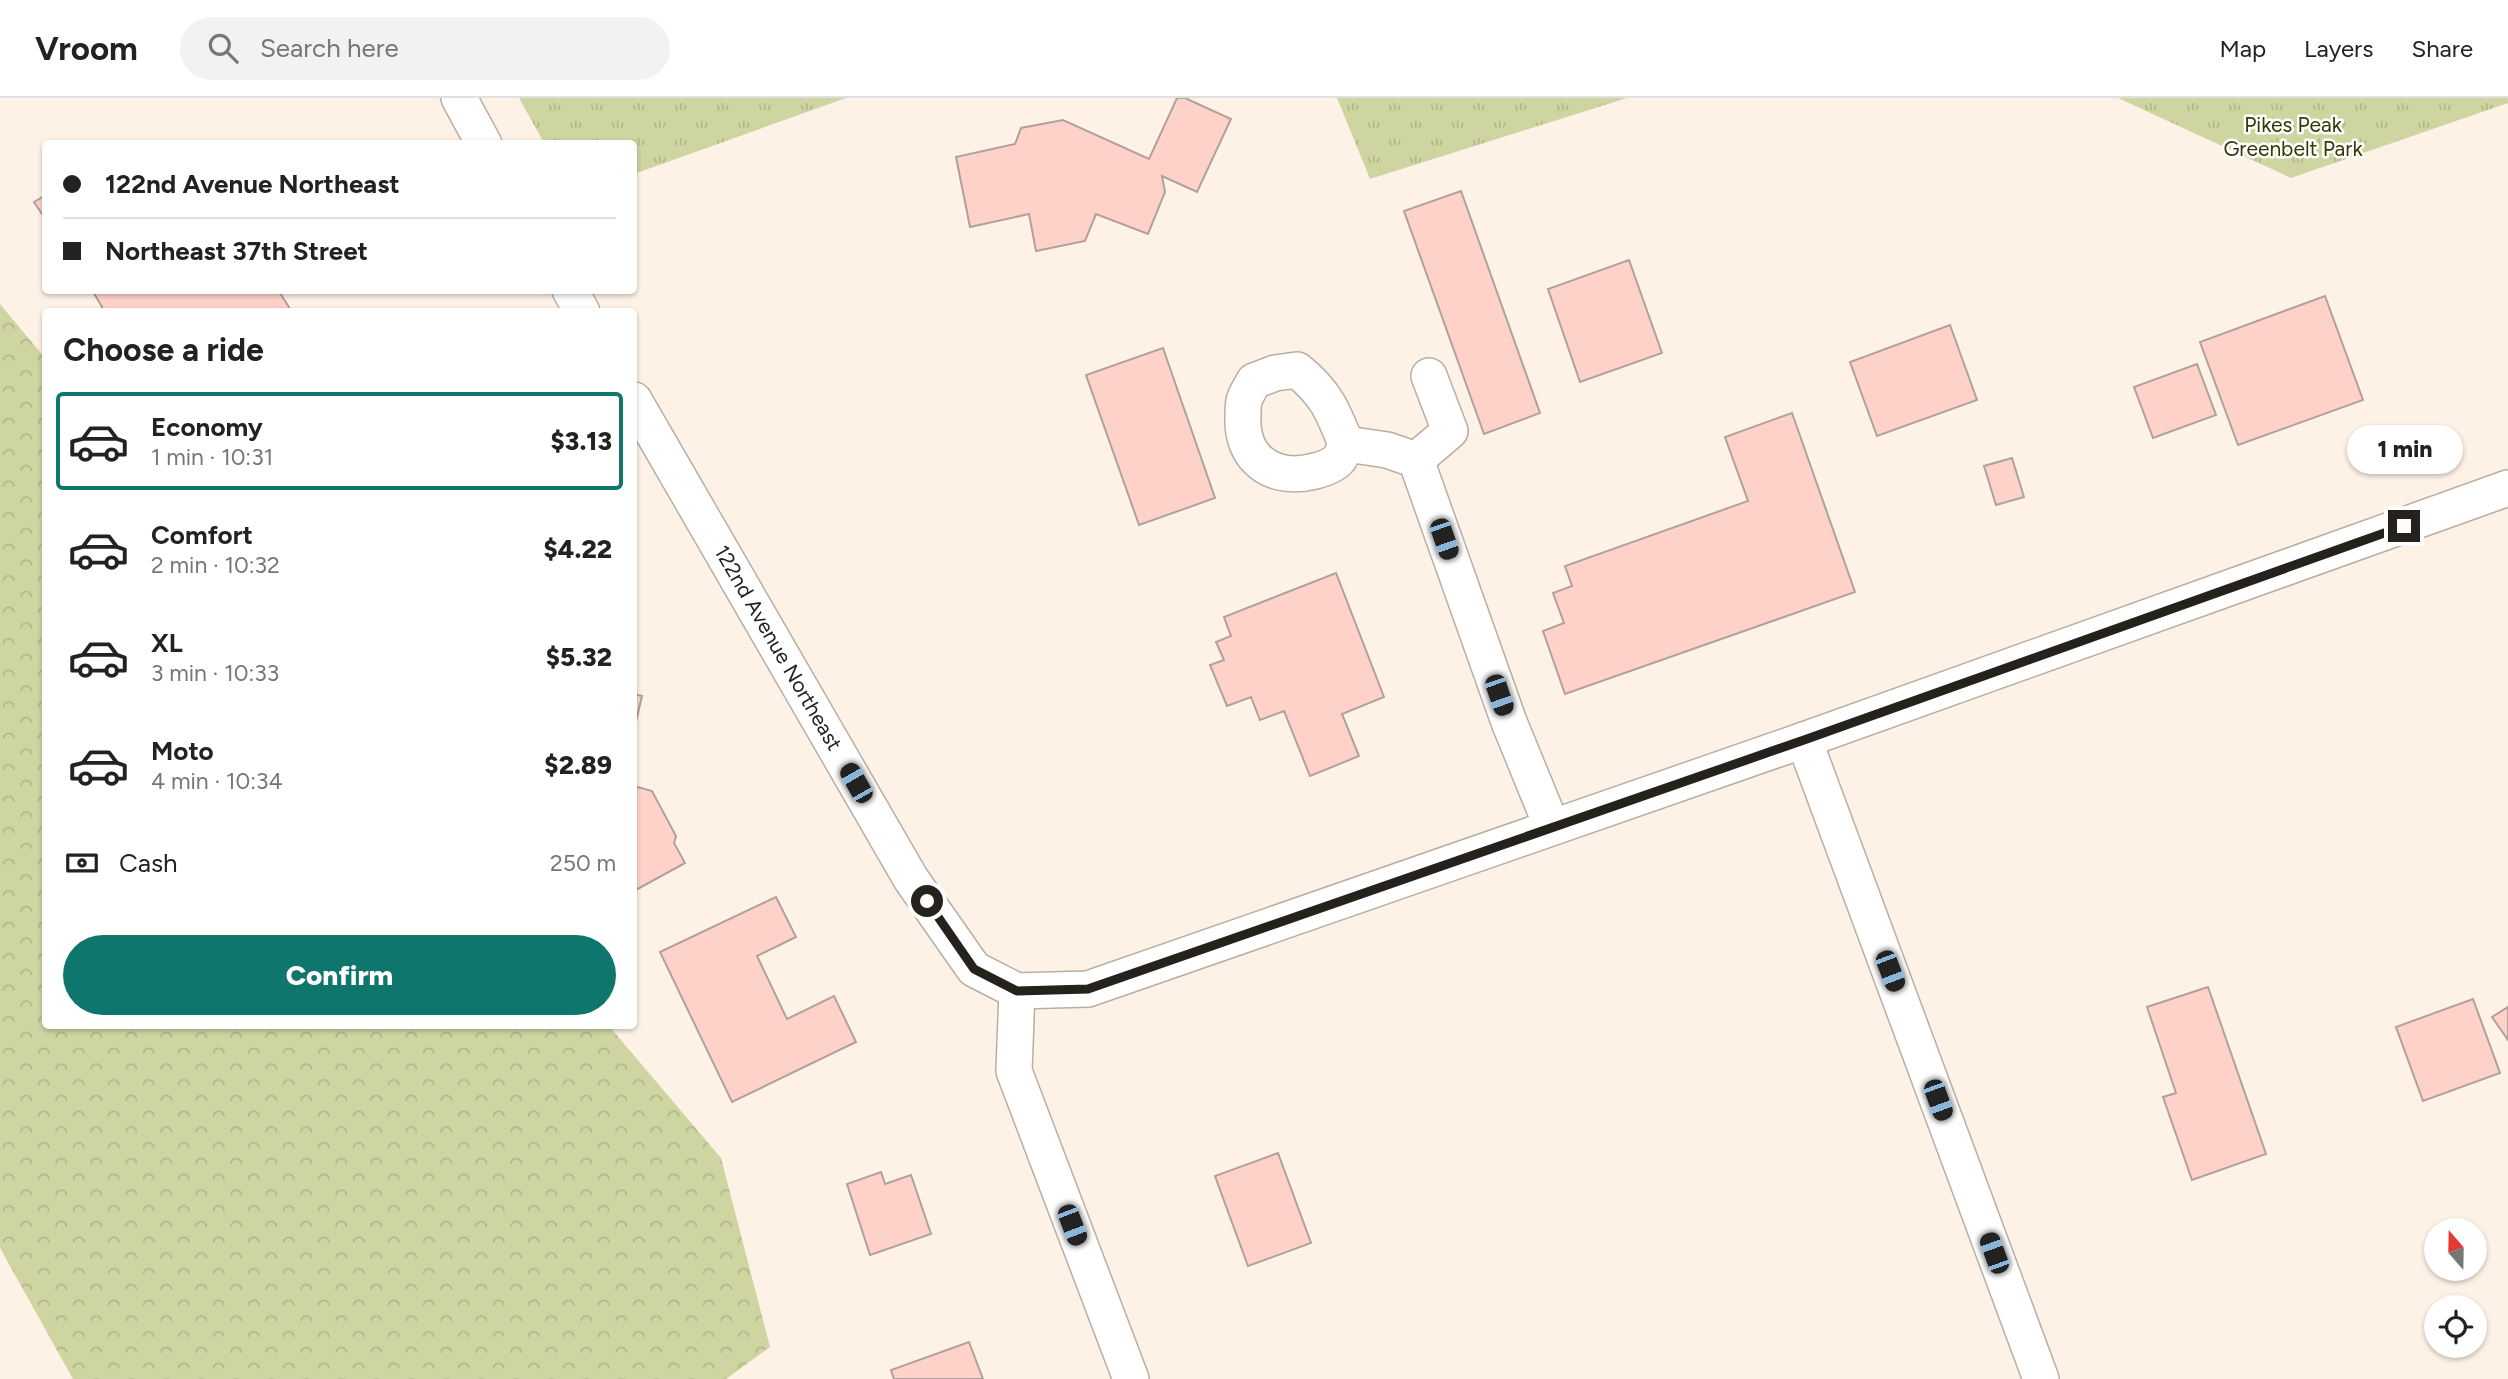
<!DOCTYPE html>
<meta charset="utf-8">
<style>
body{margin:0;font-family:Figtree,sans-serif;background:#f2f2f2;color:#222;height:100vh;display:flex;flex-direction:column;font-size:26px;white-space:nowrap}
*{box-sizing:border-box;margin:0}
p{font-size:23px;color:#767676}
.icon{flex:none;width:38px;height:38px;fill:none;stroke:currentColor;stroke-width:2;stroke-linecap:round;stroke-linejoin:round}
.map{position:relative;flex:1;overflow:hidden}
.panel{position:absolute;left:42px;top:210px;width:595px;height:721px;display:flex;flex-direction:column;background:#fff;border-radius:7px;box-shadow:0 2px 5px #0004}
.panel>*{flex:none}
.guide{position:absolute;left:42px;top:42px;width:595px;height:154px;border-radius:7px;box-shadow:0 2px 5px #0004;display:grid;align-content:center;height:154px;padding:0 21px;background:#fff}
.needle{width:46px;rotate:340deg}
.tools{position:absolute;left:2424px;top:1120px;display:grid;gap:14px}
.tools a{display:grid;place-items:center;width:63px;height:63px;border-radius:50%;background:#fff;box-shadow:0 2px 5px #0004;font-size:35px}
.end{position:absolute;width:32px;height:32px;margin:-16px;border:9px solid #25211c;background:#fff;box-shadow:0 0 0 4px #fff}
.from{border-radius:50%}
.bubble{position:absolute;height:49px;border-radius:24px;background:#fff;box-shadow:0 2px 5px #0004;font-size:23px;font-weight:800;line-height:49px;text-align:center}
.car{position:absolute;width:21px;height:42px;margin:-21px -10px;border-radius:9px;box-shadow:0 0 5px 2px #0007;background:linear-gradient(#222 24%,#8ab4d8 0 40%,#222 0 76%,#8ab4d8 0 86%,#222 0)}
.guide b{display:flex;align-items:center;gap:24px;height:66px;font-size:26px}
.guide b+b{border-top:2px solid #e0e0e0}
.guide i{width:18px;height:18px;background:#222}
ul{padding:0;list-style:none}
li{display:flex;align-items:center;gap:21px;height:98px;margin:0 14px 10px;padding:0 7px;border:4px solid transparent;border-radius:7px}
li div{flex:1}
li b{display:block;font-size:26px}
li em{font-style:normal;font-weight:800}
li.active{border-color:#0f766e}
li>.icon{width:63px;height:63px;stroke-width:1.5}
h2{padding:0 21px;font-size:32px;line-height:84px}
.pay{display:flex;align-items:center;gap:18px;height:77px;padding:0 21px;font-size:26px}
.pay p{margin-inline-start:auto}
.primary-button{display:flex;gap:14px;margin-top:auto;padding:14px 21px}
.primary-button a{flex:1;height:80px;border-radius:42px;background:#0f766e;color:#fff;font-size:28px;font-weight:800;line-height:80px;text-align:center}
header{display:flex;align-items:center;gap:42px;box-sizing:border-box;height:98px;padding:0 35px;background:#fff;border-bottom:2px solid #e0e0e0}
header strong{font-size:33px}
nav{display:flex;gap:38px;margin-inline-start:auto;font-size:24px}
.search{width:490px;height:63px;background:#f2f2f2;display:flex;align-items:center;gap:18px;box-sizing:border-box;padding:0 24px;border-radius:38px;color:#767676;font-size:26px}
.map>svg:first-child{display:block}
</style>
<header>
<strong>Vroom</strong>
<div class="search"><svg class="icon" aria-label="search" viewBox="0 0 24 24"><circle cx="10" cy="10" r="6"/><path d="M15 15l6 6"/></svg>Search here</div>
<nav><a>Map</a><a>Layers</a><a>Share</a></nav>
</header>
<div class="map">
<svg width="2508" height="1281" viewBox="0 0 2508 1281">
<defs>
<pattern id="grass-tufts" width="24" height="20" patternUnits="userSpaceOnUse" patternTransform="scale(1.75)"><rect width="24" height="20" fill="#cfd5a1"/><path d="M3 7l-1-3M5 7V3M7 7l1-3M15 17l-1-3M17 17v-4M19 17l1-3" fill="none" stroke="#b2b78a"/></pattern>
<pattern id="forest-crowns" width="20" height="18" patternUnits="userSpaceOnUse" patternTransform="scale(1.75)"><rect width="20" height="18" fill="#cfd5a1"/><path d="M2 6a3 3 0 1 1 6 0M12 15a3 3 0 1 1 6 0" fill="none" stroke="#b2b78a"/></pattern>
</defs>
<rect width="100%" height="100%" fill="#fef2e6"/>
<g fill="url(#grass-tufts)">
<polygon points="519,0 846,0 634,76 634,46 544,45"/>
<polygon points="1337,0 1627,0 1370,81"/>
<polygon points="2118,0 2508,0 2508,5 2291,80"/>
</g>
<polygon fill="url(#forest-crowns)" points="0,206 45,260 46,928 609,928 721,1060 770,1249 726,1281 73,1281 0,1150"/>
<g fill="#ffd2c9" stroke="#b1a09c" stroke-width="2">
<polygon points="1177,0 1185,0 1231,21 1197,94 1162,78 1165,94 1148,136 1096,116 1085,143 1036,153 1029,116 970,129 956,59 1015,46 1021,30 1063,22 1149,61"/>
<polygon points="1461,93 1540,315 1484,336 1404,113"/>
<polygon points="46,97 46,122 34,104"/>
<polygon points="1629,162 1662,255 1580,284 1548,191"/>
<polygon points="92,192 278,192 292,214 105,214"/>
<polygon points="2325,198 2363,302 2238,347 2200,244"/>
<polygon points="1950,227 1977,302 1877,338 1850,264"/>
<polygon points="1163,250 1215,400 1139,427 1086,277"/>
<polygon points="2197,266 2216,317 2153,340 2134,289"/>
<polygon points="1792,315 1855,494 1565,596 1543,533 1564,525 1553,495 1572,488 1565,468 1748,403 1725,339"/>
<polygon points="2012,360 2024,399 1996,407 1984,368"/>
<polygon points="1336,475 1384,599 1342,616 1359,658 1310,678 1284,613 1260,622 1251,599 1227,608 1210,567 1224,562 1216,544 1231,538 1224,519"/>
<polygon points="634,596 642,598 634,632"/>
<polygon points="634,688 652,693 676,738 674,745 685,765 634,793"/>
<polygon points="776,799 796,839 757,858 787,921 834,898 856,944 732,1004 660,854"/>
<polygon points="2208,889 2266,1056 2192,1082 2163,999 2176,995 2147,909"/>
<polygon points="2473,901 2500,975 2423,1003 2396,929"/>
<polygon points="2508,909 2508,942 2492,919"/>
<polygon points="1278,1055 1311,1145 1248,1168 1215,1078"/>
<polygon points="881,1074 885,1086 911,1077 931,1136 870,1157 847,1086"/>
<polygon points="969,1244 983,1281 894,1281 891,1272"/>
</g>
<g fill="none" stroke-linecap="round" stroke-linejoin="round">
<defs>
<g id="minor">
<polyline points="459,0 484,46"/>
<polyline points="570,192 582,214"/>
<path d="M1297,272c29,23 36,41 49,74 -2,5 -4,11 -7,15 -6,7 -16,10 -24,12 -41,11 -74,-11 -72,-54 0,-5 0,-12 1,-16 2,-7 7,-14 10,-20l21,-8z"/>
<polyline points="634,302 911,781 974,871 1017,893"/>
<polyline points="1346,346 1387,352 1416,362 1509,624 1552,729"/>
<polyline points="1416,362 1450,333 1429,278"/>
<polyline points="1804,642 2041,1281"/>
<polyline points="1017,893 1088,891 1804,642 2508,390"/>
<polyline points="1017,893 1014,973 1131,1281"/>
</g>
</defs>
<use href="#minor" stroke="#baaea3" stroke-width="38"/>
<use href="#minor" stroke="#fff" stroke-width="35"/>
</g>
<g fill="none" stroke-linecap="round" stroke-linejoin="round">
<polyline stroke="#25211c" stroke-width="9" points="927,803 974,871 1017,893 1088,891 1804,642 2404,428"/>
</g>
<g text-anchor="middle" stroke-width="5" stroke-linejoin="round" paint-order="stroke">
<g font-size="21" fill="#353803" stroke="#fff">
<text x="2293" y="34">Pikes Peak<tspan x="2293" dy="24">Greenbelt Park</tspan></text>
</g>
<g font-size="21" fill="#25211c" stroke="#fff">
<text transform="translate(778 550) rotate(60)" y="7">122nd Avenue Northeast</text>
</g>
</g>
</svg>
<div class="tools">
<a><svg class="needle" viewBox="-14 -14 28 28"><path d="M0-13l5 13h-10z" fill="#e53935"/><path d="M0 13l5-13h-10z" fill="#767676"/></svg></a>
<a><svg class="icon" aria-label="locate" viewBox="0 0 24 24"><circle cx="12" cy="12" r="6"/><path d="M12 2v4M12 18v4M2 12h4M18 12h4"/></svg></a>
</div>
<i class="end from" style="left:927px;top:803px"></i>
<i class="end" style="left:2404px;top:428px"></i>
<div class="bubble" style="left:2347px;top:327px;width:116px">1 min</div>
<i class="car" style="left:1444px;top:441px;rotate:161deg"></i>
<i class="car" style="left:1499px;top:597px;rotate:161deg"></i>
<i class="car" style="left:856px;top:685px;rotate:330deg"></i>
<i class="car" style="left:1890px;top:873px;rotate:159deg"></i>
<i class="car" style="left:1938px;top:1002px;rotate:160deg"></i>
<i class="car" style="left:1072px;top:1127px;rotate:159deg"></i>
<i class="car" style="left:1994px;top:1155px;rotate:340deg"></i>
<div class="guide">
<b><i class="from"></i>122nd Avenue Northeast</b>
<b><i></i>Northeast 37th Street</b>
</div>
<section class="panel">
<h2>Choose a ride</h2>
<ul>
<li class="active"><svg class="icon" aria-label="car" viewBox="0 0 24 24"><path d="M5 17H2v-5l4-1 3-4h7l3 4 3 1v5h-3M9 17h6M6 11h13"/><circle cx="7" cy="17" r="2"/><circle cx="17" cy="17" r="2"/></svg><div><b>Economy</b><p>1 min · 10:31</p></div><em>$3.13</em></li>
<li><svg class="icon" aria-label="car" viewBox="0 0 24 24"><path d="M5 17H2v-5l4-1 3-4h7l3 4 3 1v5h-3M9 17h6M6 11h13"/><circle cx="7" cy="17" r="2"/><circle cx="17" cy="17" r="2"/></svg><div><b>Comfort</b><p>2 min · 10:32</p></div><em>$4.22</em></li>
<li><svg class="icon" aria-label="car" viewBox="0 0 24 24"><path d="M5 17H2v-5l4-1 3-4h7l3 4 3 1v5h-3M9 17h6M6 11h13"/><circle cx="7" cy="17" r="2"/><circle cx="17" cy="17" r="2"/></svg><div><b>XL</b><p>3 min · 10:33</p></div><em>$5.32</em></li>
<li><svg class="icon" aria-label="car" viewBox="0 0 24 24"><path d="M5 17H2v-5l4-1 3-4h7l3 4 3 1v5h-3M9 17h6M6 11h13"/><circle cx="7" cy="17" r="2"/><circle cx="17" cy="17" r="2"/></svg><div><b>Moto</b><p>4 min · 10:34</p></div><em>$2.89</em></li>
</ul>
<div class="pay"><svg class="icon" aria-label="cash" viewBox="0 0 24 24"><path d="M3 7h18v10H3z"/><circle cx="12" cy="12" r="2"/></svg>Cash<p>250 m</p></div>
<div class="primary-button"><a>Confirm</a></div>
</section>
</div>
